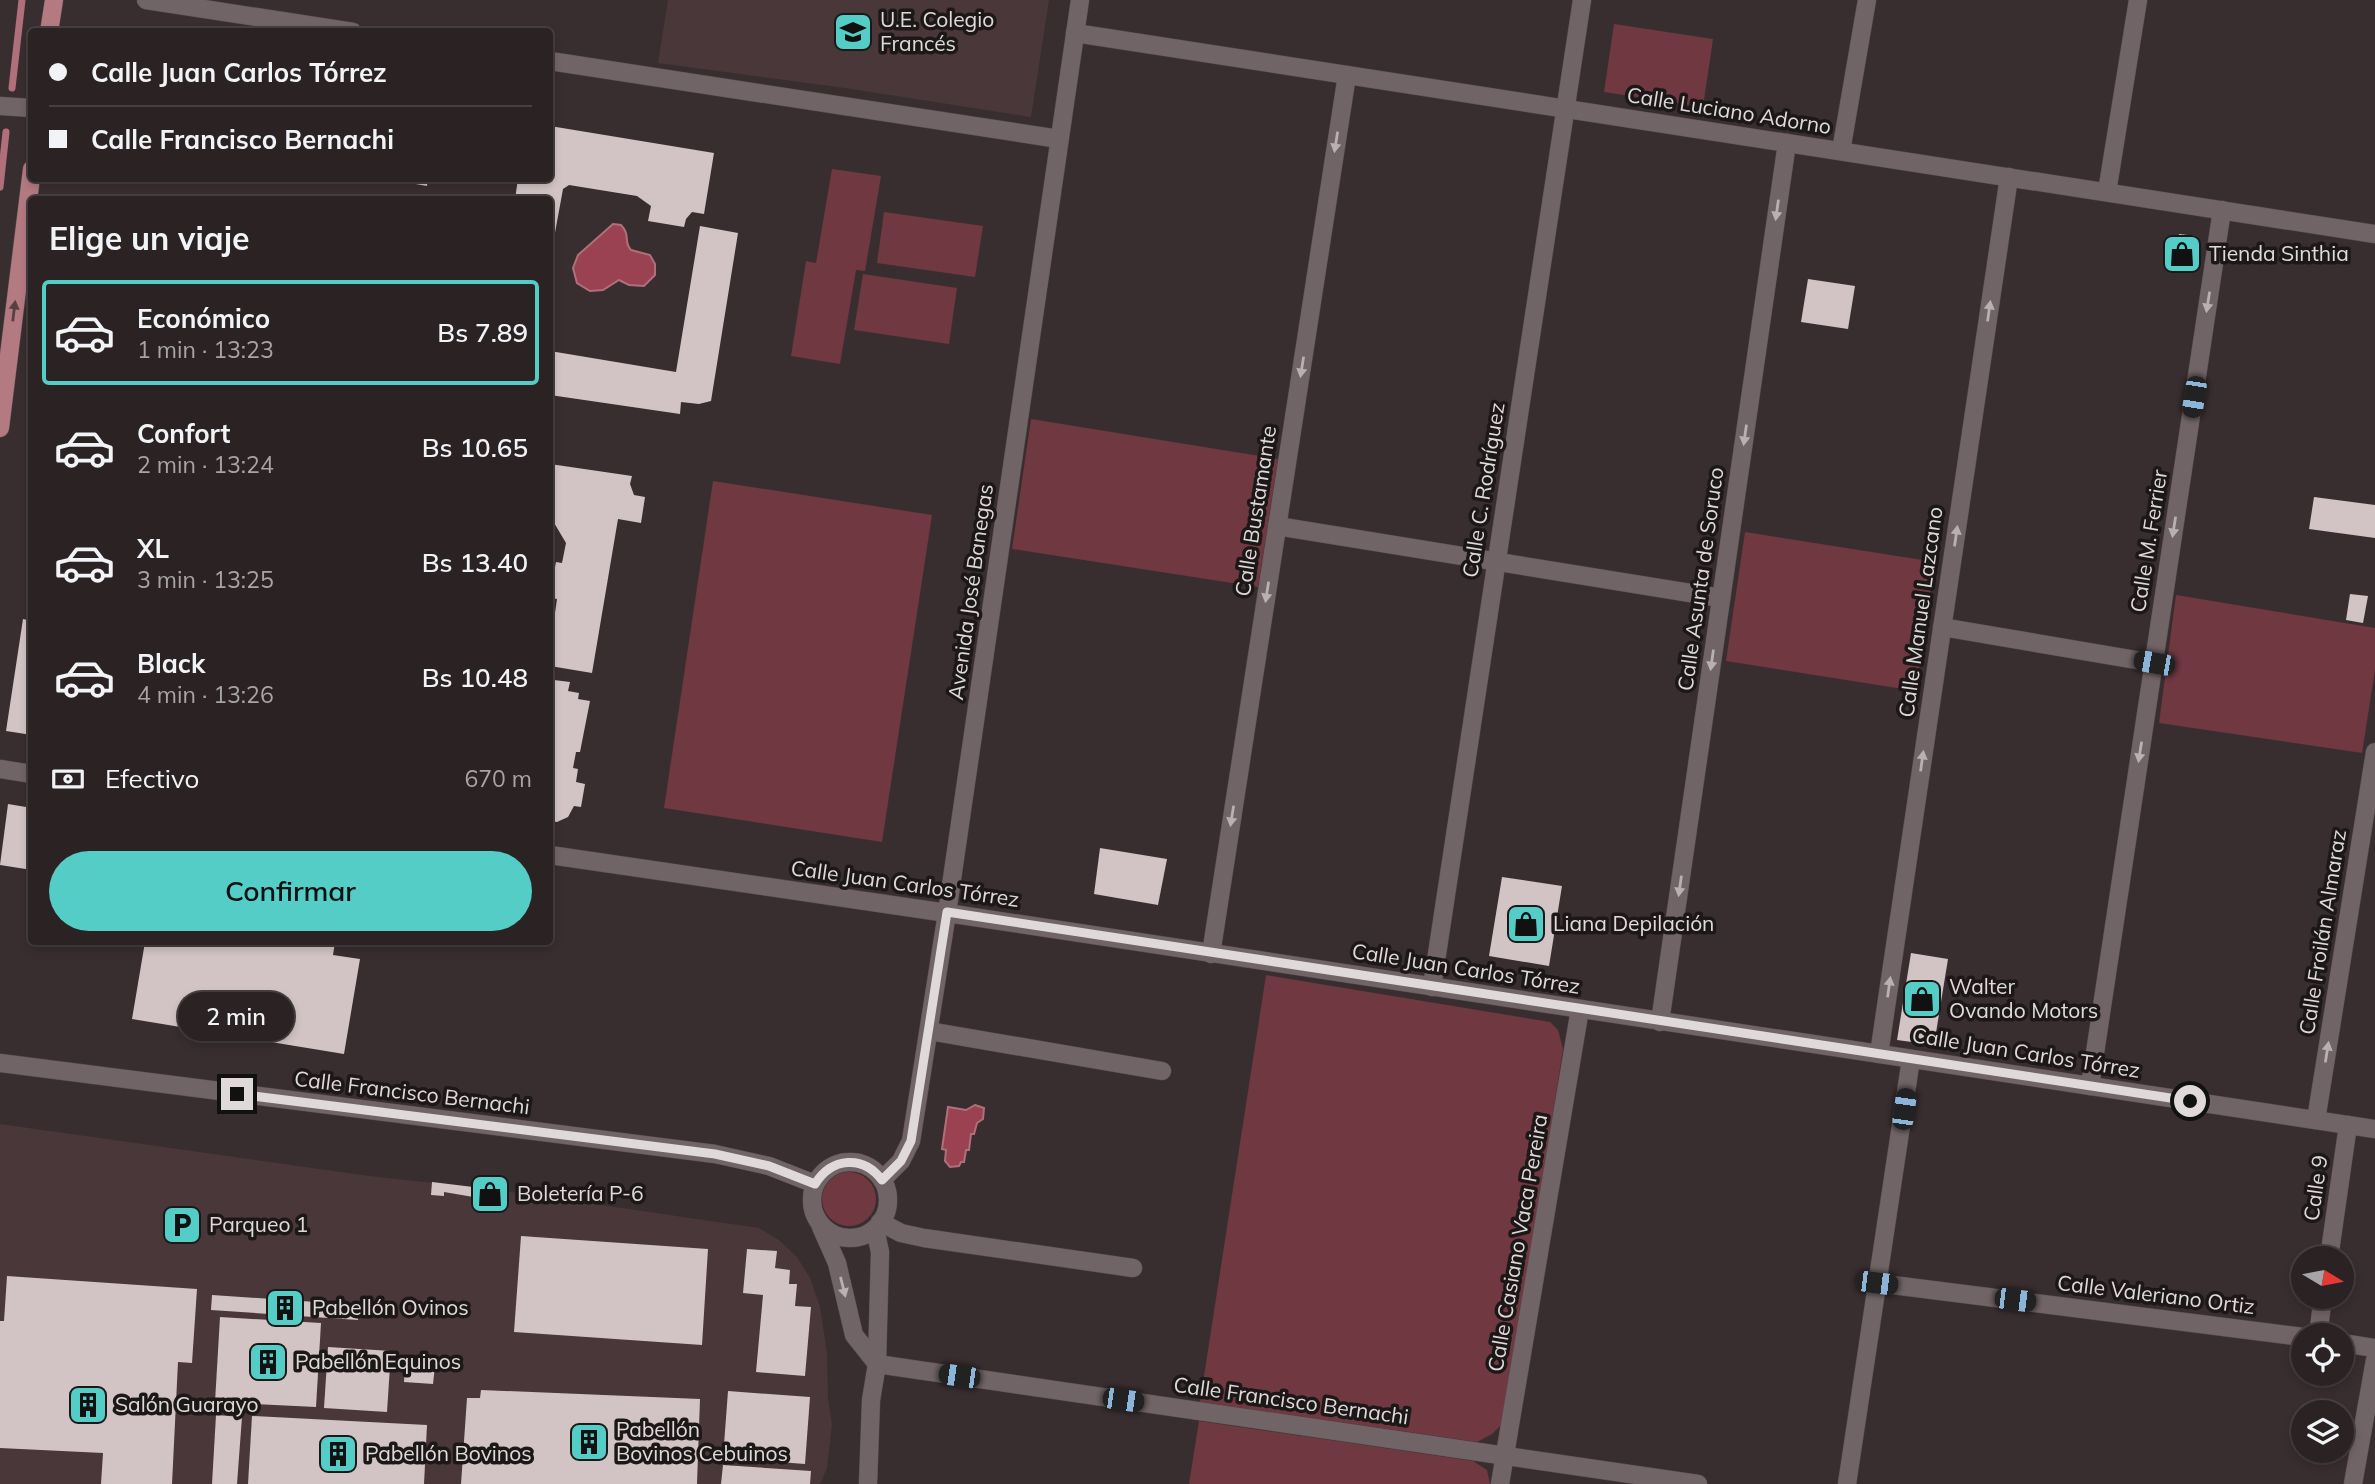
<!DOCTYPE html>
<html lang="es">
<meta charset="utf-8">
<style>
body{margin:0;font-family:Mulish,sans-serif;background:#332a2b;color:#f1f3f6;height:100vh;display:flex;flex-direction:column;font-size:26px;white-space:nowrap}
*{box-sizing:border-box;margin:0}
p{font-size:23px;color:#a6a4a6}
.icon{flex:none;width:38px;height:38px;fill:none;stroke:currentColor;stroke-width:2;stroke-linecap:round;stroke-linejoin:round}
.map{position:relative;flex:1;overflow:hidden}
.details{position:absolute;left:28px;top:196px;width:525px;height:749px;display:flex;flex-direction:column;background:#2b2223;border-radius:7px;box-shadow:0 4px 10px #0003,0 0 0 2px #473f41}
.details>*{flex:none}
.top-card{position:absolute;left:28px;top:28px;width:525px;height:154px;border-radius:7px;box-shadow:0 4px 10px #0003,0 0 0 2px #473f41;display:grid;align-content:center;height:154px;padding:0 21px;background:#2b2223}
.needle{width:46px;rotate:100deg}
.fabs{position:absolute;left:2291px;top:1246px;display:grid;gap:14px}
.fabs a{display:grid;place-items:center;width:63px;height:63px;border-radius:50%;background:#2b2223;box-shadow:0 4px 10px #0003,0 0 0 2px #473f41;font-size:35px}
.end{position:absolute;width:32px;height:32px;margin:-16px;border:9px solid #e0d9da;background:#111;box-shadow:0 0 0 4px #111}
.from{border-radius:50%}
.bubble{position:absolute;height:49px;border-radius:24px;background:#2b2223;box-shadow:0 4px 10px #0003,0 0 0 2px #473f41;font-size:23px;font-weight:600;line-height:49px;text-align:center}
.car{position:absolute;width:21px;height:42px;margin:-21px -10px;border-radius:9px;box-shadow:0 0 5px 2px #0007;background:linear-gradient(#222 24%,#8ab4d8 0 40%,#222 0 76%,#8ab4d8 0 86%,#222 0)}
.top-card b{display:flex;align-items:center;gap:24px;height:66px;font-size:26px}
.top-card b+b{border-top:2px solid #473f41}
.top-card i{width:18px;height:18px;background:#f1f3f6}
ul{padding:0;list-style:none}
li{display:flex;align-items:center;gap:21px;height:105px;margin:0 14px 10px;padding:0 7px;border:4px solid transparent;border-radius:7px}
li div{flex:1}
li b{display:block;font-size:26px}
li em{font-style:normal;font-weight:600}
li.selected{border-color:#54cdc7}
li>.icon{width:63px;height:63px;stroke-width:1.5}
h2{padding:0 21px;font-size:32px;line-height:84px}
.pay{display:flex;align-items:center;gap:18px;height:77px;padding:0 21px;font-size:26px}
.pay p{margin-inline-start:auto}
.primary-button{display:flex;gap:14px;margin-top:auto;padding:14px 21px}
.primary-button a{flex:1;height:80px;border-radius:42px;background:#54cdc7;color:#111;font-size:28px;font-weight:600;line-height:80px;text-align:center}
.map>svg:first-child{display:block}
</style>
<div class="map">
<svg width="2375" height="1484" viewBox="0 0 2375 1484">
<rect width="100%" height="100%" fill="#392e2f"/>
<g fill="#493739">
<polygon points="668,0 1049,0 1031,117 845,88 658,63"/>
<polygon points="0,1124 369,1176 498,1190 759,1228 779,1240 797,1257 810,1278 820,1307 827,1353 828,1399 832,1424 827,1468 820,1484 0,1484"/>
</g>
<g fill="#703841">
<polygon points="1614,24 1713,39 1703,107 1604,92"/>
<polygon points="832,169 881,176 865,271 856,270 840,364 791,356 806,261 816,263"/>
<polygon points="884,212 983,226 975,277 877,263"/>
<polygon points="863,274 957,288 949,344 854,330"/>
<polygon points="1031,419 1278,459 1258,587 1012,549"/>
<polygon points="713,481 932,515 882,842 664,808"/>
<polygon points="1745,532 1935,562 1916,691 1726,661"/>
<polygon points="2176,595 2375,628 2375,670 2362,753 2159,723"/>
<polygon points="1266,975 1550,1022 1558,1030 1563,1049 1505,1421 1492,1434 1477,1442 1200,1402"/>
<circle cx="849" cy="1199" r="27"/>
<polygon points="1199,1421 1473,1461 1487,1470 1490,1484 1189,1484"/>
</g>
<g fill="#9a4152" stroke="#af6f7b" stroke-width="2">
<path d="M613,224l8,1c10,10 2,17 10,25l19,5 5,9v11l-11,11 -15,-1 -10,-5 -16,10 -13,1 -13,-8 -4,-15 5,-13z"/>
<polygon points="975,1105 984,1108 983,1119 977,1123 974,1134 971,1134 969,1150 966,1150 964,1162 961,1162 959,1166 950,1167 945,1161 946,1150 942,1149 948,1107 966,1110"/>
</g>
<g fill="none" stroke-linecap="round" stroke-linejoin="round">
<g stroke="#af6f7b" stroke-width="7">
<polyline points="12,88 22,0"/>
<polyline points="0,187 6,132"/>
</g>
</g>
<g fill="#d2c4c5">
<polygon points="550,126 714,153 704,214 692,212 686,219 684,227 648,221 651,206 637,196 569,185 563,189 550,260 550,200 515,200 518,178 550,178"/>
<polygon points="393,178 428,178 427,186 393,180"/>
<polygon points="700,226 738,233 711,401 699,404 681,402 680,414 550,395 550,351 676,372"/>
<polygon points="2179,234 2196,236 2201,246 2198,269 2163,263 2166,243 2177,245"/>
<polygon points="1808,279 1855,286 1848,329 1801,322"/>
<polygon points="550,464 632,476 630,484 634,495 645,497 641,523 618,519 592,673 550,666 550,620 554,620 557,599 552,598 553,592 550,592 550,571 554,572 556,562 562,563 566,543 550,516"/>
<polygon points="2314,497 2375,505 2375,538 2309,529"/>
<polygon points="2350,594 2368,596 2363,623 2346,620"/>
<polygon points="23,619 32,621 32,735 6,731"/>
<polygon points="554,680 570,682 568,691 579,693 578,699 590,701 580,752 576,752 573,768 578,769 576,782 585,784 581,807 574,806 568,817 557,822 550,821 550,688 552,689"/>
<polygon points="8,804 32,808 32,870 0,865"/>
<polygon points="1100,848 1167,859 1158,905 1094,894"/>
<polygon points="1502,877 1562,886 1549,966 1489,956"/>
<polygon points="145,942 335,942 333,955 360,959 344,1054 132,1019"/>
<polygon points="1911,953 1948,959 1934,1045 1897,1040"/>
<polygon points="432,1182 498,1190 497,1201 444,1192 444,1196 431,1195"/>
<polygon points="521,1236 708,1249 702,1345 514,1332"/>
<polygon points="747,1249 777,1251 775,1268 790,1270 789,1284 797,1284 795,1306 811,1307 805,1376 756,1372 763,1295 743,1293"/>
<polygon points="7,1276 197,1289 192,1363 178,1362 172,1484 101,1484 103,1453 0,1448 0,1321 4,1321"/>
<polygon points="212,1295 359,1305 358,1320 211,1310"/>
<polygon points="220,1317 321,1323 316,1407 215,1402"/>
<polygon points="328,1347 391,1351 387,1412 324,1408"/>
<polygon points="405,1363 435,1366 433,1384 404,1382"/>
<polygon points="481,1390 700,1399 697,1484 461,1484 467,1398 480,1398"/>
<polygon points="728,1391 810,1397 805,1464 723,1458"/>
<polygon points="216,1415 242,1417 237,1484 212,1484"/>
<polygon points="252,1416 427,1425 424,1484 248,1484"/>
<polygon points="723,1465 811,1471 810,1484 721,1484"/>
</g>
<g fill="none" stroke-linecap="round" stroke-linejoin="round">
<defs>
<g id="minor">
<polyline points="146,0 353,32"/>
<polyline points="1075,33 2375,234"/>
<polyline points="550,61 1059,139"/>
<polyline points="0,106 32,108"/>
<polyline points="1841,151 1867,0"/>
<polyline points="2107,192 2138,0"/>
<polyline points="1277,526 1721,598"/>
<polyline points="1942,627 2154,663"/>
<polyline points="0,769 32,774"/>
<polyline points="550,855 947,913 2375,1129"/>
<polyline points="1211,954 1347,75"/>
<polyline points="1432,987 1582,0"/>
<polyline points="1660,1022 1787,143"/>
<polyline points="929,1031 1162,1071"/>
<polyline points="1879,1054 2009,177"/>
<polyline points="0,1063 715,1154 769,1166 815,1184"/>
<polyline points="2090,1086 2222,210"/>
<polyline points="2316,1120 2375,752"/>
<circle cx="850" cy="1200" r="38"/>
<polyline points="882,1180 901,1161 911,1141 947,913 1080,0"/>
<polyline points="880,1222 901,1233 924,1238 1133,1268"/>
<polyline points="821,1227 837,1263 854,1335 877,1364"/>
<polyline points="2329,1258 2348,1125"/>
<polyline points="1877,1283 2303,1337"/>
<polyline points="2318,1335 2323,1297"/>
<polyline points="2342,1343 2375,1348"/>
<polyline points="877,1364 1698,1484"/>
<polyline points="868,1484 871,1400 877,1364 880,1252 875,1229"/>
<polyline points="1500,1484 1580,1009"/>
<polyline points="1847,1484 1911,1059"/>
<polyline points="2353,1484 2375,1360"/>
</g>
<g id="primary">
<polyline points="49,32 54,0"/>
<polyline points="0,428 32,169"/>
</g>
</defs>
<use href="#minor" stroke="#564d4e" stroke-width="19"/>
<use href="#primary" stroke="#564d4e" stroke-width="19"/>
<use href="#minor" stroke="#716466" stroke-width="18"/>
<use href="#primary" stroke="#b47a82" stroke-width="18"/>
</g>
<defs><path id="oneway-solid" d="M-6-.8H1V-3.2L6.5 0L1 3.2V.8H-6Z" transform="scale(1.75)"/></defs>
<g fill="#b9b0b1">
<use href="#oneway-solid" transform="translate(1336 142) rotate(99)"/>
<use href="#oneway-solid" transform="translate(1777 210) rotate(98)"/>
<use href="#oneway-solid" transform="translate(2208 302) rotate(99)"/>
<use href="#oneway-solid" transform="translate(1989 311) rotate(-82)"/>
<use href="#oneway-solid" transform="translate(1302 367) rotate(99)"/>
<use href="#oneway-solid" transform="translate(1745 435) rotate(98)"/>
<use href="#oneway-solid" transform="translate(2174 527) rotate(99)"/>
<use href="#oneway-solid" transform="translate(1956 536) rotate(-82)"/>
<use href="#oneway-solid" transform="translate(1267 592) rotate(99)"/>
<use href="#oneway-solid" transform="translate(1712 660) rotate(98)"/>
<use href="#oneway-solid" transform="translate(2140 752) rotate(99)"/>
<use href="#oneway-solid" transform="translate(1922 761) rotate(-82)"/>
<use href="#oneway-solid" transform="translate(1232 816) rotate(99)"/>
<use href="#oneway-solid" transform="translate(1680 886) rotate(98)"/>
<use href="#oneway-solid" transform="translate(1889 987) rotate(-82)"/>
<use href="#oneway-solid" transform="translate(2327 1052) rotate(-81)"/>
<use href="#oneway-solid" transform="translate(843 1287) rotate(76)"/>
</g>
<use fill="#593f42" href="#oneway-solid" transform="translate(14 311) rotate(-83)"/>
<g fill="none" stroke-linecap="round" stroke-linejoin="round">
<path stroke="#e0d9da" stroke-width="9" d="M237,1094l478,60 54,12 46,18c17,-27 48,-29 67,-4l19,-19 10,-20 36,-229 1243,189"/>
</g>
<defs>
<symbol id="school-square" viewBox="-11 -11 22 22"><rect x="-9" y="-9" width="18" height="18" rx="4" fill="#54cdc7" stroke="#1d1818"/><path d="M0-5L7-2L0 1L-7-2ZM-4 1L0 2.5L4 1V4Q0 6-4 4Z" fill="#111"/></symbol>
<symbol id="shop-square" viewBox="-11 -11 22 22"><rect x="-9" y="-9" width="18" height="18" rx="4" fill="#54cdc7" stroke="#1d1818"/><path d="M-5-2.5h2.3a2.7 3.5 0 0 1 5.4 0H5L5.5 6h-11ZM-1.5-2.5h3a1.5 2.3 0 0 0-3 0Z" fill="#111"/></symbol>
<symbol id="parking-square" viewBox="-11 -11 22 22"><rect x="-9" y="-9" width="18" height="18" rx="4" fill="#54cdc7" stroke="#1d1818"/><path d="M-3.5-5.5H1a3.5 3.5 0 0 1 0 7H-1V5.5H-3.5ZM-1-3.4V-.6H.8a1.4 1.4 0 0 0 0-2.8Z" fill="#111"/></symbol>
<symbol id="building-square" viewBox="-11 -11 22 22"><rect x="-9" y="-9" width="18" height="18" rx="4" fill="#54cdc7" stroke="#1d1818"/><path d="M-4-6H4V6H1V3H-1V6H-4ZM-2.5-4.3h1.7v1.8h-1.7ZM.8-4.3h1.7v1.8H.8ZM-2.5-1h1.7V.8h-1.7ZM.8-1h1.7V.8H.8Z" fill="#111"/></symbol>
</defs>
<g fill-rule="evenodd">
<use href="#school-square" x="831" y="10" width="44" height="44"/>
<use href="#shop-square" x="2160" y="232" width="44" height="44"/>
<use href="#shop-square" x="1504" y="902" width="44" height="44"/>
<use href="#shop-square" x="1900" y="977" width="44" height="44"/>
<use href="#shop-square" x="468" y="1172" width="44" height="44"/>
<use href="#parking-square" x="160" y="1203" width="44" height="44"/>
<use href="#building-square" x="263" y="1286" width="44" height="44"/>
<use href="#building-square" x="246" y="1340" width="44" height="44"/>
<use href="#building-square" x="66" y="1383" width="44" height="44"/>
<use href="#building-square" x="567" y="1420" width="44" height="44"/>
<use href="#building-square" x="316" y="1432" width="44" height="44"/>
</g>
<g text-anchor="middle" stroke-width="7" stroke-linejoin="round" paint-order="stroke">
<g font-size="21" fill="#e0d9da" stroke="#1d1818" text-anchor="start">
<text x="880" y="27">U.E. Colegio<tspan x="880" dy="24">Francés</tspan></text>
<text x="2209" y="261">Tienda Sinthia</text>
<text x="1553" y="931">Liana Depilación</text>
<text x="1949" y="994">Walter<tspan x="1949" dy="24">Ovando Motors</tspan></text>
<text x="517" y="1201">Boletería P-6</text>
<text x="209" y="1232">Parqueo 1</text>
<text x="312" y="1315">Pabellón Ovinos</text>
<text x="295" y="1369">Pabellón Equinos</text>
<text x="115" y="1412">Salón Guarayo</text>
<text x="616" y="1437">Pabellón<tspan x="616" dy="24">Bovinos Cebuinos</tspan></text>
<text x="365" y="1461">Pabellón Bovinos</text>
</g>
<g font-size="21" fill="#e0d9da" stroke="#1d1818">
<text transform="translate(1729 111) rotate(9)" y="7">Calle Luciano Adorno</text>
<text transform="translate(1484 490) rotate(-81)" y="7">Calle C. Rodríguez</text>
<text transform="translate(1256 511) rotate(-81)" y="7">Calle Bustamante</text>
<text transform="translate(2149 541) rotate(-81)" y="7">Calle M. Ferrier</text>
<text transform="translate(1701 579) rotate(-82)" y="7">Calle Asunta de Soruco</text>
<text transform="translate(971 592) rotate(-82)" y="7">Avenida José Banegas</text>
<text transform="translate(1921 612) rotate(-82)" y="7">Calle Manuel Lazcano</text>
<text transform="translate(905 884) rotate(8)" y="7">Calle Juan Carlos Tórrez</text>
<text transform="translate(2323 932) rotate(-81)" y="7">Calle Froilán Almaraz</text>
<text transform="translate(1466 969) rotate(9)" y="7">Calle Juan Carlos Tórrez</text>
<text transform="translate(2026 1053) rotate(9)" y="7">Calle Juan Carlos Tórrez</text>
<text transform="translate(412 1093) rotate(7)" y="7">Calle Francisco Bernachi</text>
<text transform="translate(2316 1188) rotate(-82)" y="7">Calle 9</text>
<text transform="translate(1518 1243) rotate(-80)" y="7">Calle Casiano Vaca Pereira</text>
<text transform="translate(2156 1295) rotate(7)" y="7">Calle Valeriano Ortiz</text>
<text transform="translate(1291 1401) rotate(8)" y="7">Calle Francisco Bernachi</text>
</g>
</g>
</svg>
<div class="fabs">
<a><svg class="needle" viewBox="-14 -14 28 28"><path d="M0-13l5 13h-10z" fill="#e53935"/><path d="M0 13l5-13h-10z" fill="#a6a4a6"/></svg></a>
<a><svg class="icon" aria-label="locate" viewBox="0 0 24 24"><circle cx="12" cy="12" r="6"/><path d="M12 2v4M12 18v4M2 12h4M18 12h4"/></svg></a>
<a><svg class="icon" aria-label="layers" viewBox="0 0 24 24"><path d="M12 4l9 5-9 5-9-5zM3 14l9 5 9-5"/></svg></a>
</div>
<i class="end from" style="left:2190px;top:1101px"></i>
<i class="end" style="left:237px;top:1094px"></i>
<div class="bubble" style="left:178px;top:992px;width:116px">2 min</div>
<i class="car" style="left:2194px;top:397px;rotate:189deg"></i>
<i class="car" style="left:2154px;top:663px;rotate:280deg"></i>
<i class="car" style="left:1904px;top:1109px;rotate:8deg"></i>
<i class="car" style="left:1877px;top:1283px;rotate:97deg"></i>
<i class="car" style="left:2015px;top:1300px;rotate:97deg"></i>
<i class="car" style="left:959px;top:1376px;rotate:278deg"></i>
<i class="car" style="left:1123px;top:1400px;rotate:98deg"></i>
<div class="top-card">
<b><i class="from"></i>Calle Juan Carlos Tórrez</b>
<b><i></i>Calle Francisco Bernachi</b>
</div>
<section class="details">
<h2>Elige un viaje</h2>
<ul>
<li class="selected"><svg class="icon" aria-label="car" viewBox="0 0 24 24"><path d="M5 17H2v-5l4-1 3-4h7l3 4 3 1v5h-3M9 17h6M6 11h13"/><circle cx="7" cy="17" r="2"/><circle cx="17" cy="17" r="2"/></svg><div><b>Económico</b><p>1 min · 13:23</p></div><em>Bs 7.89</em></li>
<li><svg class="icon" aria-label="car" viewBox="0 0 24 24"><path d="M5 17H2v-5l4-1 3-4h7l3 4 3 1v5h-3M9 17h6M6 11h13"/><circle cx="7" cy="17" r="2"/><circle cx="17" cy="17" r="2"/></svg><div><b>Confort</b><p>2 min · 13:24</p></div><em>Bs 10.65</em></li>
<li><svg class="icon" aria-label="car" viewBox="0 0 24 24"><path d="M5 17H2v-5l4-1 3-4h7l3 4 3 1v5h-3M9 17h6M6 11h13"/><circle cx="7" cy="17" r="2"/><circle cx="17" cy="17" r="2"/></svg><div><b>XL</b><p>3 min · 13:25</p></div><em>Bs 13.40</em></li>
<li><svg class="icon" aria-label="car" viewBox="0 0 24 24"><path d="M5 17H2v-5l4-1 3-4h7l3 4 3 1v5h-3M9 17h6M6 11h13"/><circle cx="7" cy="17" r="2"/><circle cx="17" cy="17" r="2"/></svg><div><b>Black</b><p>4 min · 13:26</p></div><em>Bs 10.48</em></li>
</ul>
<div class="pay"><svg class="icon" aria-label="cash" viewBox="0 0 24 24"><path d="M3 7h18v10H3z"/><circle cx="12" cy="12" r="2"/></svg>Efectivo<p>670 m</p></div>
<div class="primary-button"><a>Confirmar</a></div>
</section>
</div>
